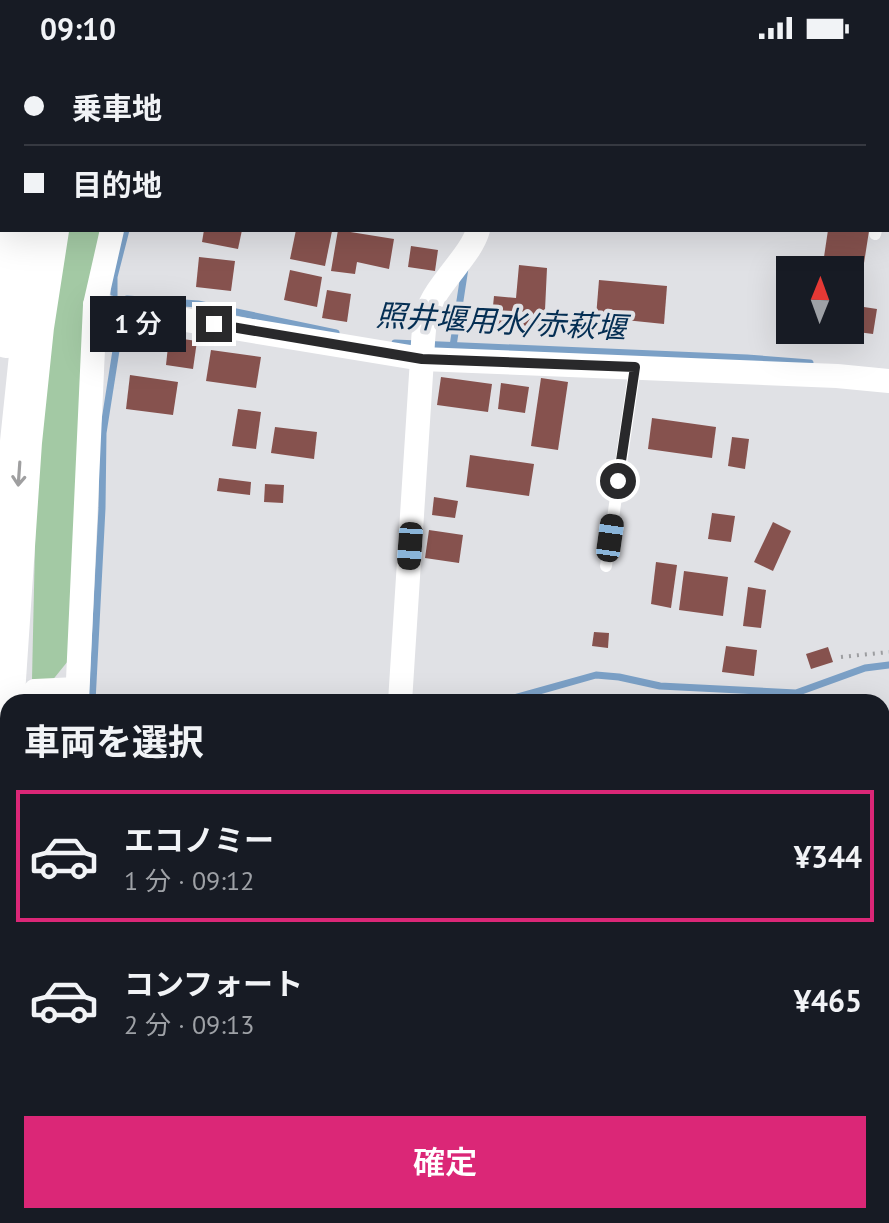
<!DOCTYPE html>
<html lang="ja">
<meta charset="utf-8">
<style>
body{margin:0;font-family:"PT Sans","Noto Sans JP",sans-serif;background:#242831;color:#f1f3f6;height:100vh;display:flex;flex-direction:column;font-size:30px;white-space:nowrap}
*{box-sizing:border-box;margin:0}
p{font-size:26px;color:#9ea1a6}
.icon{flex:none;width:44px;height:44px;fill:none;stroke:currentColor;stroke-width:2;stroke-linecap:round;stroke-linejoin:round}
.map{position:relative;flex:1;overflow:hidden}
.side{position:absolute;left:0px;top:638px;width:890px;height:530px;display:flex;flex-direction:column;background:#171b24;border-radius:24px 24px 0 0;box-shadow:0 8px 32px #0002}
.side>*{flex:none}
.guide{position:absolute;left:0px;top:0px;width:890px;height:176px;box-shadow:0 8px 32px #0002;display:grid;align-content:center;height:176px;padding:0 24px;background:#171b24}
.needle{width:52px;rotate:1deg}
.fabs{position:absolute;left:776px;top:200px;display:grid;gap:16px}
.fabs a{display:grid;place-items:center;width:88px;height:88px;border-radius:0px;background:#171b24;box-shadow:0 8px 32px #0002;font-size:40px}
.end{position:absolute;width:36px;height:36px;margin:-18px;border:10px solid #29292b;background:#fff;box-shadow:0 0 0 4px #fff}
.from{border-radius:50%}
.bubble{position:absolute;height:56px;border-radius:0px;background:#171b24;box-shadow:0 8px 32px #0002;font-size:26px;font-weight:600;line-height:56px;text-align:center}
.car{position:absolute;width:24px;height:48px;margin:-24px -12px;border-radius:10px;box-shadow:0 0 6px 2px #0007;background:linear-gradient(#222 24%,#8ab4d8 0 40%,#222 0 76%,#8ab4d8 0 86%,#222 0)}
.guide b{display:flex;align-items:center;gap:28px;height:76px;font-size:30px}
.guide b+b{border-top:2px solid #363941}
.guide i{width:20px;height:20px;background:#f1f3f6}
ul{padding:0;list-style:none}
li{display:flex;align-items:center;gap:24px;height:132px;margin:0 16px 12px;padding:0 8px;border:4px solid transparent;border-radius:0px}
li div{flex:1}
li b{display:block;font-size:30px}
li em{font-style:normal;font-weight:600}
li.active{border-color:#db2777}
li>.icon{width:72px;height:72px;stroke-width:1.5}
h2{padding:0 24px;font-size:36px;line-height:96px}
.cta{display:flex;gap:16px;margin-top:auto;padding:16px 24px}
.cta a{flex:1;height:92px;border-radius:0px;background:#db2777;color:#fff;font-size:32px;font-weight:600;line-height:92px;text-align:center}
.status{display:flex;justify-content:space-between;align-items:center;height:56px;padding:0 40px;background:#171b24;direction:ltr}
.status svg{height:22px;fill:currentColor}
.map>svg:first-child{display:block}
</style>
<div class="status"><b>09:10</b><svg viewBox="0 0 49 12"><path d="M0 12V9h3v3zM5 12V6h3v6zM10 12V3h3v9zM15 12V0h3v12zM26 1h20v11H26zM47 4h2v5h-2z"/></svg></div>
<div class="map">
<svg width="889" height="1167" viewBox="0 0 889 1167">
<rect width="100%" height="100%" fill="#e0e1e5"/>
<polygon fill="#a3c9a4" points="61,174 100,174 68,605 51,626 32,623 37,397"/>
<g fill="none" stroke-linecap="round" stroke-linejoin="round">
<g stroke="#7ba0c6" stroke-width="7">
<polyline points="206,2 209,0"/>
<polyline points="495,2 495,0"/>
<polyline points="127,243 198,248 336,277"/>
<polyline points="114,246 114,221 126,174"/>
<polyline points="395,287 747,302 810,307"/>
<polyline points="453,290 465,212"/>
<polyline points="92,646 102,452 103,377 120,269 117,258"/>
<polyline points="122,646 141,646"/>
<polyline points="500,646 596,619 619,621 660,630 796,637 865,612 889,609"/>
<polyline points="882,786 889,785"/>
<polyline points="882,963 889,962"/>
<polyline points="92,1160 92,1167"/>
<polyline points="848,1160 850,1167"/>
</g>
</g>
<g fill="#86524e">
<polygon points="204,174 242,174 238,193 202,186"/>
<polygon points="296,174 332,175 325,210 290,203"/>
<polygon points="338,174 394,183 389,213 357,206 355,218 331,215"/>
<polygon points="828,174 869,175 864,207 824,201"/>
<polygon points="411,190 438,194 435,215 408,211"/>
<polygon points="199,201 235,205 231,235 196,231"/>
<polygon points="519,209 547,212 544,275 491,270 494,240 516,242"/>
<polygon points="290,214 322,221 317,251 284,244"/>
<polygon points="599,224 667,230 664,268 596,261"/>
<polygon points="327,234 351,238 347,266 322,262"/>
<polygon points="851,249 877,253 873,278 850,275"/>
<polygon points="169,281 197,285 193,313 166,309"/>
<polygon points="211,294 261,301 256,332 206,325"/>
<polygon points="130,319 178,326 173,359 126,353"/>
<polygon points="441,321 492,328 488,356 437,349"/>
<polygon points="541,322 568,326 558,394 531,390"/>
<polygon points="501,327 529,331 525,357 498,353"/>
<polygon points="238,353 261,356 256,393 232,390"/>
<polygon points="652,362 716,371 712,402 648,393"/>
<polygon points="275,371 317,376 314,403 271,397"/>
<polygon points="732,381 749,383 745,413 728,410"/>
<polygon points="470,399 534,408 529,440 466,431"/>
<polygon points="219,422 251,426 250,439 217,435"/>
<polygon points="265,428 284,429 283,447 264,446"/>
<polygon points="434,441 458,445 455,462 432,459"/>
<polygon points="712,457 735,460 731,486 708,483"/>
<polygon points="773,466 791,475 773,515 754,506"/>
<polygon points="429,474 463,479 459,507 425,502"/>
<polygon points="656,506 677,509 671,552 651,548"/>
<polygon points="684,515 728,521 723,560 679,554"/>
<polygon points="748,531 766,534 761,572 743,570"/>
<polygon points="594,576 609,577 608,592 592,590"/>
<polygon points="726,590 757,594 754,620 722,616"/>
<polygon points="828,591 833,606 811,613 806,598"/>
<polygon points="889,979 889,1009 884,1010 882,1003 882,981"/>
<polygon points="535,1160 594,1160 594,1161 569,1167 537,1167"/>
</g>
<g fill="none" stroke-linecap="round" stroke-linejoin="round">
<g stroke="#9d9ea1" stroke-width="4" stroke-dasharray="2 6" stroke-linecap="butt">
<polyline points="841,601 889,596"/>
<polyline points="882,794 889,794"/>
</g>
<g stroke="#fff" stroke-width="12">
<polyline points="275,2 276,0"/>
<polyline points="888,101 889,95"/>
<polyline points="875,178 876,174"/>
<polyline points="606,510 635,311"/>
</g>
<g stroke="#fff" stroke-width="24">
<polyline points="538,0 552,2"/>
<polyline points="186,2 188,0"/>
<polyline points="509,2 510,0"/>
<polyline points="888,51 889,51"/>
<polyline points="95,249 422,303 837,320 889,325"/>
<polyline points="35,635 77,633"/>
<polyline points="77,646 95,249 112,174"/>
<path d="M400,646l22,-343c1,-15 1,-32 5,-46 8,-28 44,-57 51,-83"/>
<polyline points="882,1104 889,1102"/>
<polyline points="79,1160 79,1167"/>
<polyline points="324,1167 326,1160"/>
<polyline points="747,1167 760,1160"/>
</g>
<g stroke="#fff" stroke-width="42">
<polyline points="31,2 31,0"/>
<polyline points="110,2 111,0"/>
<polyline points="7,281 14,174"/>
<polyline points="0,697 21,386 33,271 48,174"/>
<polyline points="0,1069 7,1167"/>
</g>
</g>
<defs><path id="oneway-shaft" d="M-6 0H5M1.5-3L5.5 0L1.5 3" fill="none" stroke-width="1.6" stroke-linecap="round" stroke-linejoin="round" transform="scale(2)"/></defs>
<use stroke="#9f9fa0" href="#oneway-shaft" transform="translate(19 418) rotate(94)"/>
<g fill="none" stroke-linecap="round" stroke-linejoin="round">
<polyline stroke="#29292b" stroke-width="10" points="214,268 422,303 635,311 618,425"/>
</g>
<g text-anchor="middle" stroke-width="8" stroke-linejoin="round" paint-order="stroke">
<g font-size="30" font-style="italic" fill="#042e53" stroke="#e0e1e5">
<text transform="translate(501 266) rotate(3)" y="10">照井堰用水/赤萩堰</text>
</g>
</g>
</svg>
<div class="fabs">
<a><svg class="needle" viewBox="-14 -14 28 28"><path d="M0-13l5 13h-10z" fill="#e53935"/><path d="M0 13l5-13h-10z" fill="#9ea1a6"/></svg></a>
</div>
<i class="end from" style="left:618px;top:425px"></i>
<i class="end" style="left:214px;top:268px"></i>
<div class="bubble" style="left:90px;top:240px;width:96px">1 分</div>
<i class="car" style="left:610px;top:482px;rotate:8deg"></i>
<i class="car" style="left:410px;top:490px;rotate:184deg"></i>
<div class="guide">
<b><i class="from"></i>乗車地</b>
<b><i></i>目的地</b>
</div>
<section class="side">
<h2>車両を選択</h2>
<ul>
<li class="active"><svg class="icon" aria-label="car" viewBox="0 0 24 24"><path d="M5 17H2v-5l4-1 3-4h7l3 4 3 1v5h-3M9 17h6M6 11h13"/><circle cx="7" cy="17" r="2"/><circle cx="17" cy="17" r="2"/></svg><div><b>エコノミー</b><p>1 分 · 09:12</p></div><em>¥344</em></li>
<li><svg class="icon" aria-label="car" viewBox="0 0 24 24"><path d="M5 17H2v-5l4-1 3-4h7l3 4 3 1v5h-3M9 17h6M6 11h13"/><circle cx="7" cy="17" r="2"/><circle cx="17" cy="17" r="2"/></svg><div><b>コンフォート</b><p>2 分 · 09:13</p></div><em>¥465</em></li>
</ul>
<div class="cta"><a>確定</a></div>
</section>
</div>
